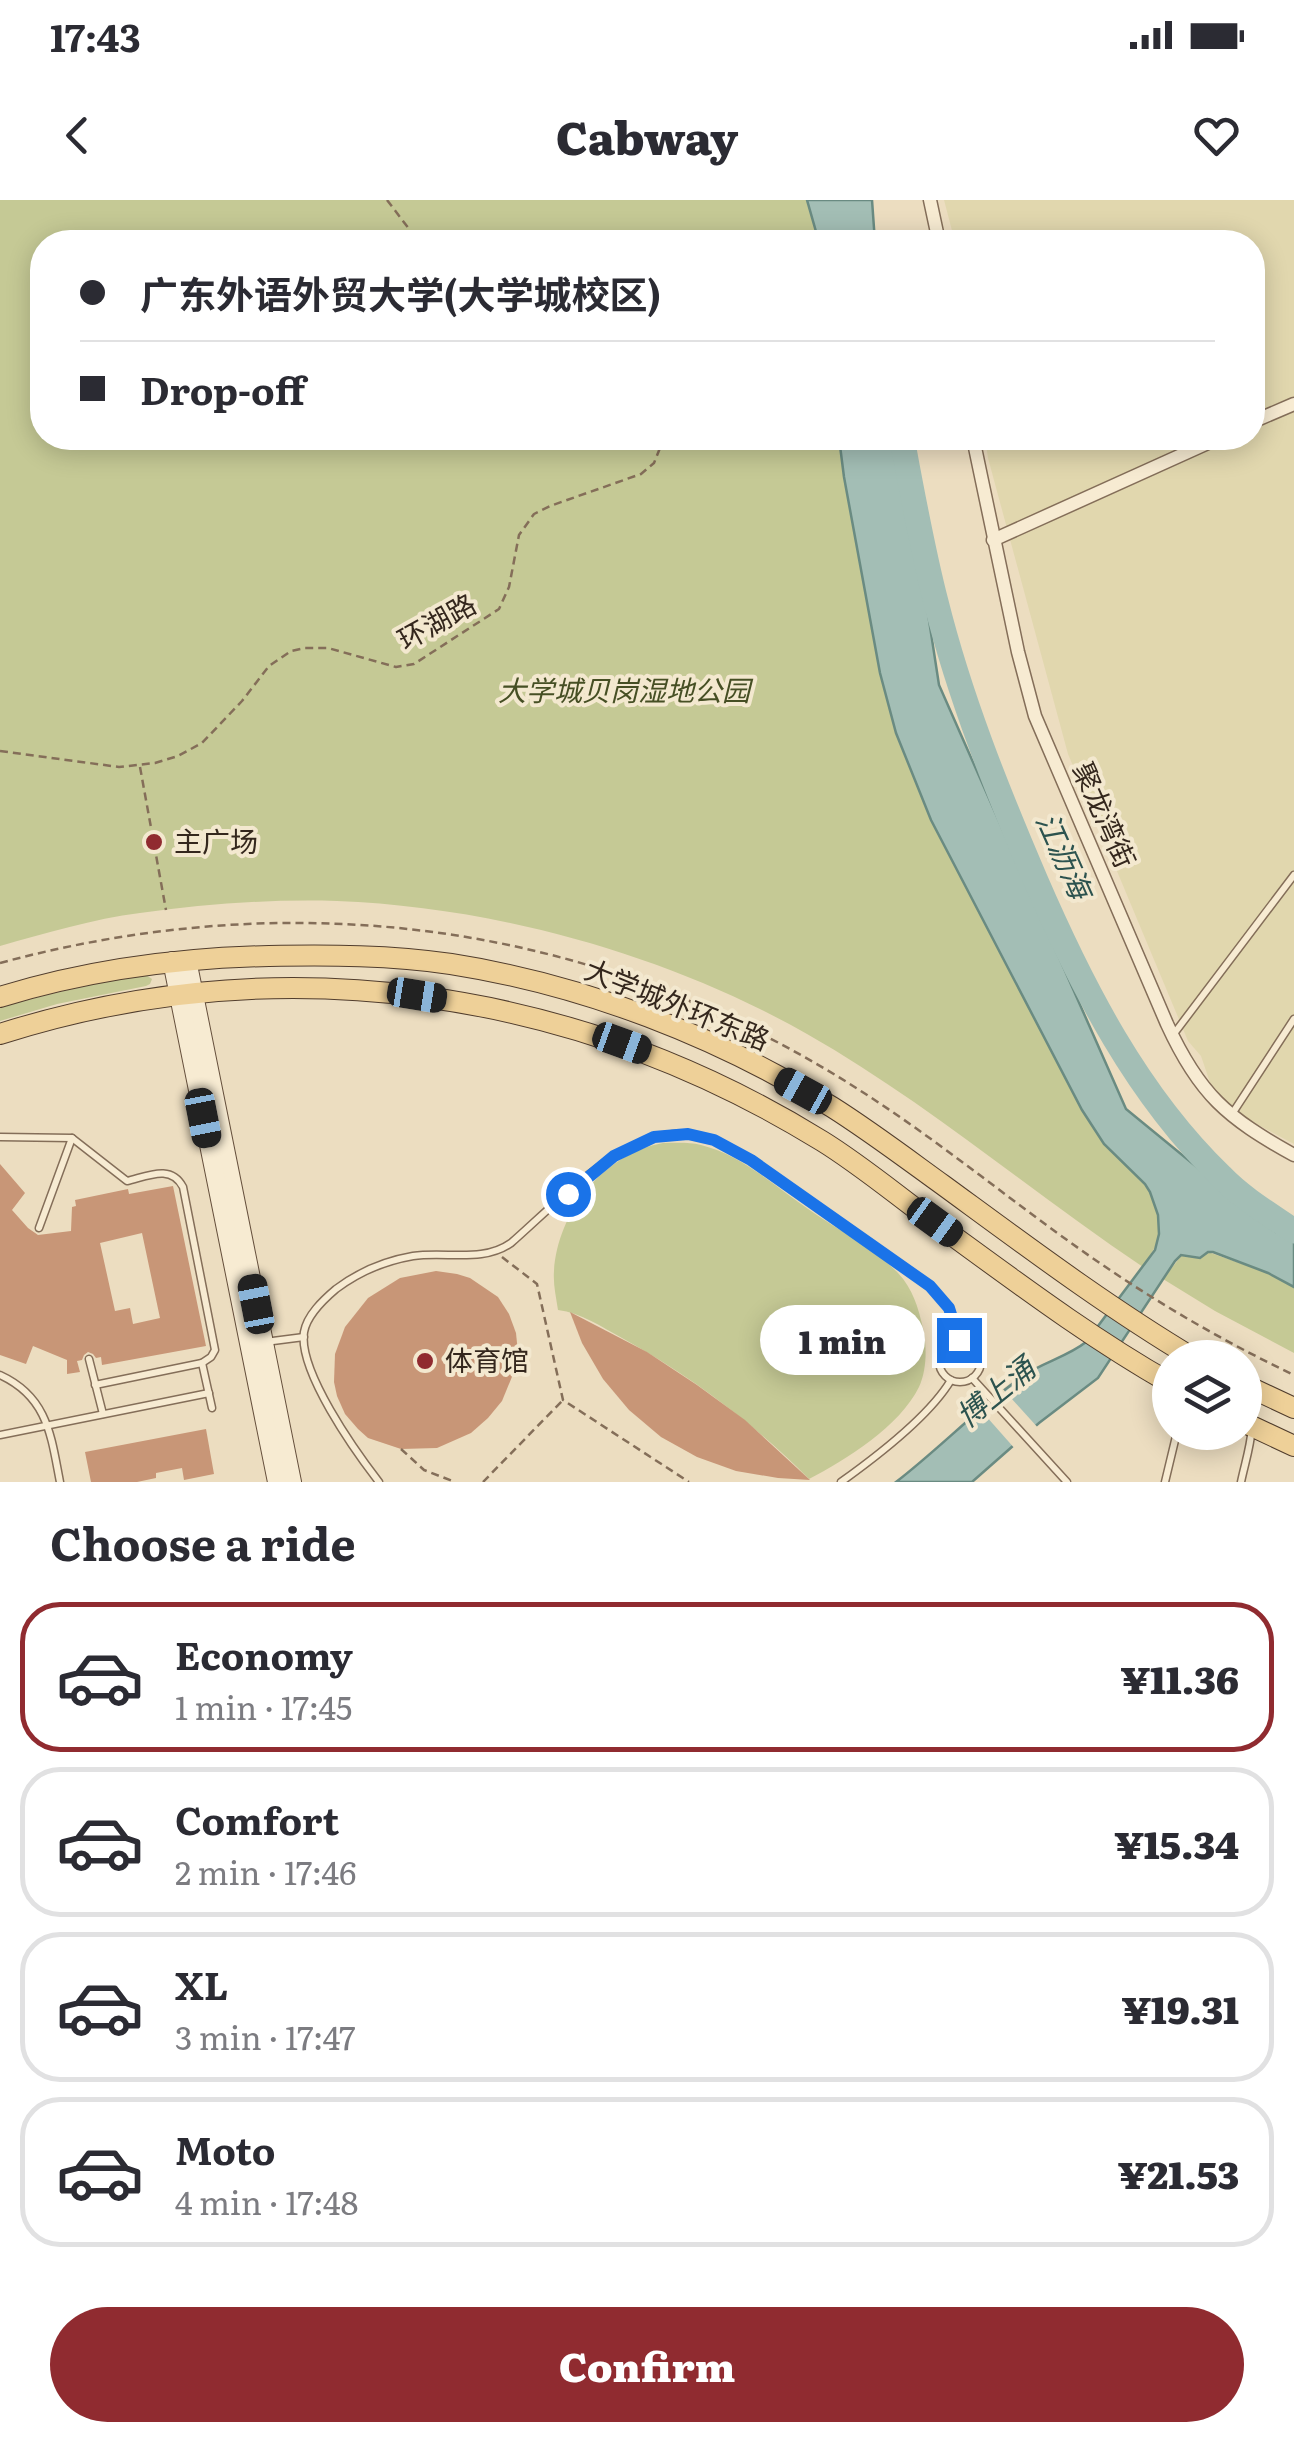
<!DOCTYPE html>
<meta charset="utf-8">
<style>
body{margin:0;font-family:Literata,"Noto Sans SC",serif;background:#f7f7f7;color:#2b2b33;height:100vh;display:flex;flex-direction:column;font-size:38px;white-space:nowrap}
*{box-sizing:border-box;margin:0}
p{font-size:32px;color:#7c7c81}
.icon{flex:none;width:55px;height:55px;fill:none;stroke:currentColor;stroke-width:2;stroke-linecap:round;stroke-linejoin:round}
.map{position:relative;height:1282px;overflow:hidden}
.panel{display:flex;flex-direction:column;background:#fff;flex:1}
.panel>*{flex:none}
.guide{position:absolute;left:30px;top:30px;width:1235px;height:220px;border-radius:40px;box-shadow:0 5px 25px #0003;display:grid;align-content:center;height:220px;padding:0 50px;background:#fff}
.fabs{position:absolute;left:1152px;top:1140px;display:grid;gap:20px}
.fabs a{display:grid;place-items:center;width:110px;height:110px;border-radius:50%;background:#fff;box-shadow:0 5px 25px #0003;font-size:50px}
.end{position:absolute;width:45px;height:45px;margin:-22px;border:12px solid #1a73e8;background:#fff;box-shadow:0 0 0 5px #fff}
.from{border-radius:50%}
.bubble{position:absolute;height:70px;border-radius:35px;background:#fff;box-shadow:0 5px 25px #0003;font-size:32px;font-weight:800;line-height:70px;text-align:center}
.car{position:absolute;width:30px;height:60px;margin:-30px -15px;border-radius:12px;box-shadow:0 0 8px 2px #0007;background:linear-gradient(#222 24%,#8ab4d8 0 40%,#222 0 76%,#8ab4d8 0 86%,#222 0)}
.guide b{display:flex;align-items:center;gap:35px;height:95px;font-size:38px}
.guide b+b{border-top:2px solid #e1e1e2}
.guide i{width:25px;height:25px;background:#2b2b33}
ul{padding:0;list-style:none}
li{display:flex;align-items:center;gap:30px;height:150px;margin:0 20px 15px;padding:0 30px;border:5px solid #e1e1e2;border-radius:40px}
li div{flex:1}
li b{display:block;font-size:38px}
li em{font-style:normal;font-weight:800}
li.on{border-color:#902b30}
li>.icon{width:90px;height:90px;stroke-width:1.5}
h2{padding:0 50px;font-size:45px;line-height:120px}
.primary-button{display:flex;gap:20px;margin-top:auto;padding:20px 50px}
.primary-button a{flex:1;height:115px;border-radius:60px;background:#902b30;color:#fff;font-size:40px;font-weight:800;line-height:115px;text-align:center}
.status{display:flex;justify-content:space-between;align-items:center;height:70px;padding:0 50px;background:#fff;direction:ltr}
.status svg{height:28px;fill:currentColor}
header{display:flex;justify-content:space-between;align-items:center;height:130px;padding:0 50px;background:#fff;font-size:45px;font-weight:800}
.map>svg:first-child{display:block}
</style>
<div class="status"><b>17:43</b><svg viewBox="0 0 49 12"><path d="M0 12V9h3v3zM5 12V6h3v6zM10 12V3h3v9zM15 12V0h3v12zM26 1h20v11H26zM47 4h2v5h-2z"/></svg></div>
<header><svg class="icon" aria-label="back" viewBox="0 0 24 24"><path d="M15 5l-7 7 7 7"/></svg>Cabway<svg class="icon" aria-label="heart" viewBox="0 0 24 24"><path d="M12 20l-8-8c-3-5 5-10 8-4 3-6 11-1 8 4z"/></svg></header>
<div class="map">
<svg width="1294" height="1282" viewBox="0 0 1294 1282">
<rect width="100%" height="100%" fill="#ecddc0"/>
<polygon fill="#e1d7ae" points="944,0 1294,0 1294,944 1217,903 1201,856 1188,841 1068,554 988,258 985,238 1252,238 1252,42 955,42"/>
<g fill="#c5c995">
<path d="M0,0h807l12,42h-777v196h797l5,39 36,196 16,60 36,87 150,290 22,34 41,39 10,21 3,11v27l-15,25c-113,-76 -218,-166 -336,-233 -139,-79 -311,-127 -470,-133 -66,-2 -132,3 -197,12 -47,6 -94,20 -140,33z"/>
<path d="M146,775l6,4 -2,5 -4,2 -89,18 -57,17v-13c48,-15 97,-25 146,-33z"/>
<path d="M663,943c13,0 26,-1 38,2 41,10 76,43 110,66 27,19 65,38 87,62 15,16 20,34 25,55 4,18 4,42 -4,59 -19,39 -73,73 -110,92 -56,-56 -118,-103 -187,-141 -20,-11 -41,-25 -64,-28 -2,-13 -5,-26 -4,-39 4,-59 49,-117 109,-128z"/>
<polygon points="1208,1052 1268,1073 1294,1087 1294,1153 1215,1111 1163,1079 1182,1055 1199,1058"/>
</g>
<g fill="#a3beb5" stroke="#6a8b82" stroke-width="2.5">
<polygon points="807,0 872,0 875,42 819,42"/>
<path d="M839,238h62l38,247 187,424 150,123 18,8v47l-26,-14 -55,-21h-5l-8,6 -19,-3 -6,6 -77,117 -59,45 -67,59h-76c43,-33 83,-75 127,-106 20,-14 44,-19 63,-34l69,-92 4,-16 -1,-19 -8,-23 -5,-8 -41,-40 -22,-34 -151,-290 -35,-87 -16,-60 -36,-196z"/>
</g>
<polygon fill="#ecddc0" points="1001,1187 1040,1230 1016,1250 978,1207"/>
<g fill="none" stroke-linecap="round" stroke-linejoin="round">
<path stroke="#a3beb5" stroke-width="25" d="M902,238c10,54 20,110 34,164 24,96 61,188 100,279 46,106 101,214 185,295 21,22 48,38 73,55"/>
</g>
<g fill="#c89677" fill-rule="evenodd">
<path d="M0,964l25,29 -13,17 16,18 10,7 33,-4 1,-24 4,-1 -1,-6 53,-11 1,5 44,-8 33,160 -104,19 -1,-8 -5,1 -3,-4 -5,-2 -4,3 -2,5 -5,1 3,11 -13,2v-14l-34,-14 -7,18 -26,-9zM142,1033l18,85 -27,6 -3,-16 -15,3 -15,-68z"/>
<polygon points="436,1071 457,1074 470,1078 498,1097 509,1114 516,1133 518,1153 516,1167 502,1201 488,1218 471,1233 437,1248 401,1249 368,1238 358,1229 345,1214 337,1196 334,1182 335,1154 345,1127 368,1098 400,1078"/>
<polygon points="570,1112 647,1152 697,1185 745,1220 810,1280 778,1278 736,1271 697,1257 661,1237 629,1210 603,1179 582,1143"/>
<polygon points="206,1229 214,1274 184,1280 182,1268 156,1273 156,1278 137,1282 91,1282 85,1252"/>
</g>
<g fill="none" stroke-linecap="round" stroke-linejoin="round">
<defs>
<g id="lane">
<polyline points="1173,835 1294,675"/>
<polyline points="1232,914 1294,819"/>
<path d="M0,937l72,1 55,43c21,-5 44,-17 56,6l32,163 -4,7 -9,6 -107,22"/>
<polyline points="39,1028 72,938"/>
<circle cx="960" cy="1161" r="21"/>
<polyline points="265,1142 304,1137"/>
<polyline points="89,1159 103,1214"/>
<polyline points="202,1163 212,1208"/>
<path d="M0,1175c48,22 51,61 60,107"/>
<polyline points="972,1178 1067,1282"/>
<polyline points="0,1235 209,1193"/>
<path d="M379,1282c-24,-31 -81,-111 -75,-150 3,-17 19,-32 32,-43 24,-18 48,-28 77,-33 33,-5 70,7 98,-13 44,-38 113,-114 175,-109 24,2 45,14 65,26l180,126 18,22 10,32"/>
<path d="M841,1282c35,-25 88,-65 110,-102"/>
<polyline points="1165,1282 1177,1232"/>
<path d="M1241,1282c6,-29 19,-61 4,-89"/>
</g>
<g id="street">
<polyline points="930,0 939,42"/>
<polyline points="1252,222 1294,204"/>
<path d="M973,238l45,214 17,64 132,308c32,70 60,94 127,131"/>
<polyline points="993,340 1219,238"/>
</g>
<g id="secondary">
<polyline points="187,760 292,1282"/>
<polyline points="172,761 277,1282"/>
</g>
<g id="primary">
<path d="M0,797c88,-27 177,-39 269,-41 61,-1 121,-1 182,8 134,21 265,72 381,143 38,24 75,52 111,78 82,60 163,121 250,173"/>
<path d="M0,834c280,-89 574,-46 822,107 34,21 66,47 98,71 82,59 162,121 250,171"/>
<polyline points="1245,1185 1294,1208"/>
<polyline points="1245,1223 1294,1246"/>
</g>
</defs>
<use href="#lane" stroke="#846e59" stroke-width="9"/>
<use href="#street" stroke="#846e59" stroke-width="15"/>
<use href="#secondary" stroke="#654f3c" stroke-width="20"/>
<use href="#primary" stroke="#513d2d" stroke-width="22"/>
<g stroke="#846e59" stroke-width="2.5" stroke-dasharray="8 5" stroke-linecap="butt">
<polyline points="387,0 419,42"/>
<polyline points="0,551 119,567 155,563 178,556 202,543 242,501 269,466 291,451 305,448 328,448 396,467 414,464 499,409 509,387 519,335 534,314 550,306 641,274 654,263 664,238"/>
<polyline points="140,567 166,710"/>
<path d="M0,763c300,-81 602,-40 864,130 87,56 166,124 252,181 57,38 117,72 178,101"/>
<polyline points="502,1057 537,1084 563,1200 689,1282"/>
<polyline points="401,1249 424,1270 455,1282"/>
<polyline points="483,1282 562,1201"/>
</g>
<use href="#lane" stroke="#f7ebd2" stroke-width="6"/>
<use href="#street" stroke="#f7ebd2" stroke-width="12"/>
<use href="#secondary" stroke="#f7ebd2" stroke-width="18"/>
<use href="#primary" stroke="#eed098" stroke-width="20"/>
</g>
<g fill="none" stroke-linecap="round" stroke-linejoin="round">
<polyline stroke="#1a73e8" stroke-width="12" points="568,994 614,956 654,937 688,934 714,940 751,960 930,1086 949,1108 959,1140"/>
</g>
<g fill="#902b30" stroke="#f3e8cf" stroke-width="4">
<circle cx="154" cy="642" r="10"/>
<circle cx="425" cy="1161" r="10"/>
</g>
<g text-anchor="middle" stroke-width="8" stroke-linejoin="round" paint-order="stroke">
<g font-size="28" fill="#34271d" stroke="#f3e8cf">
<text transform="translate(437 422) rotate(-29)" y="10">环湖路</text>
<text transform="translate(1104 615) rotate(66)" y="10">聚龙湾街</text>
<text transform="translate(677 805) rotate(22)" y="10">大学城外环东路</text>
</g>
<g font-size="28" font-style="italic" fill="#464f24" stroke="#f3e8cf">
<text x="624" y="501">大学城贝岗湿地公园</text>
</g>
<g font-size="28" fill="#34271d" stroke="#f3e8cf" text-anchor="start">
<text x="174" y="652">主广场</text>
<text x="445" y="1171">体育馆</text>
</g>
<g font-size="30" font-style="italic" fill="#2c534f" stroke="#f3e8cf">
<text transform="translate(1063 656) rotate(66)" y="10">江沥海</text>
<text transform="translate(996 1193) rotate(-39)" y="10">博上涌</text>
</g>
</g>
</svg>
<div class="fabs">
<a><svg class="icon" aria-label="layers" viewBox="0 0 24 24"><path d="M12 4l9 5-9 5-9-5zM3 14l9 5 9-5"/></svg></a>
</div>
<i class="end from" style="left:568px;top:994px"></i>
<i class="end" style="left:959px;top:1140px"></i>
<div class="bubble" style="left:760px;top:1105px;width:165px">1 min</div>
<i class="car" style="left:417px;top:795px;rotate:99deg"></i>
<i class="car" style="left:622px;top:843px;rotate:110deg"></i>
<i class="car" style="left:803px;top:891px;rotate:299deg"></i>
<i class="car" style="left:203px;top:918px;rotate:169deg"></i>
<i class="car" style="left:935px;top:1022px;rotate:126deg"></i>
<i class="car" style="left:256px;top:1104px;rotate:349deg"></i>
<div class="guide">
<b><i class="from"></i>广东外语外贸大学(大学城校区)</b>
<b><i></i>Drop-off</b>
</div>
</div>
<section class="panel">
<h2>Choose a ride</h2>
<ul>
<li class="on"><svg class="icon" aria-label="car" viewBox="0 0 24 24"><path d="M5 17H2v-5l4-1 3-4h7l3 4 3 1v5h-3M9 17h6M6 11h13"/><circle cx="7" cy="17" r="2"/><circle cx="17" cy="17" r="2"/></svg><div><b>Economy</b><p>1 min · 17:45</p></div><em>¥11.36</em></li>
<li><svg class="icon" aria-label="car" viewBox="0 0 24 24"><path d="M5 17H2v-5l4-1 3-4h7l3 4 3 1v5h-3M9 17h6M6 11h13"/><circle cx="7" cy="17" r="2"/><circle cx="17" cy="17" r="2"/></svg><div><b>Comfort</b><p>2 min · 17:46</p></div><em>¥15.34</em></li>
<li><svg class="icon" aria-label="car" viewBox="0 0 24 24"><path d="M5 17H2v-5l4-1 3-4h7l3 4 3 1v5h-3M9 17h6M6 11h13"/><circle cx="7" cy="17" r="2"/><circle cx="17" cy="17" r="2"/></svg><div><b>XL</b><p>3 min · 17:47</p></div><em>¥19.31</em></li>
<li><svg class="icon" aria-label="car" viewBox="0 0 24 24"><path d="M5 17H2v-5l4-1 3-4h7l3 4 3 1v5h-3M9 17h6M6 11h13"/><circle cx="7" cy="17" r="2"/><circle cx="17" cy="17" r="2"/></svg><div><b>Moto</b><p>4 min · 17:48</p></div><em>¥21.53</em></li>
</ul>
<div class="primary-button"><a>Confirm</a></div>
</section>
